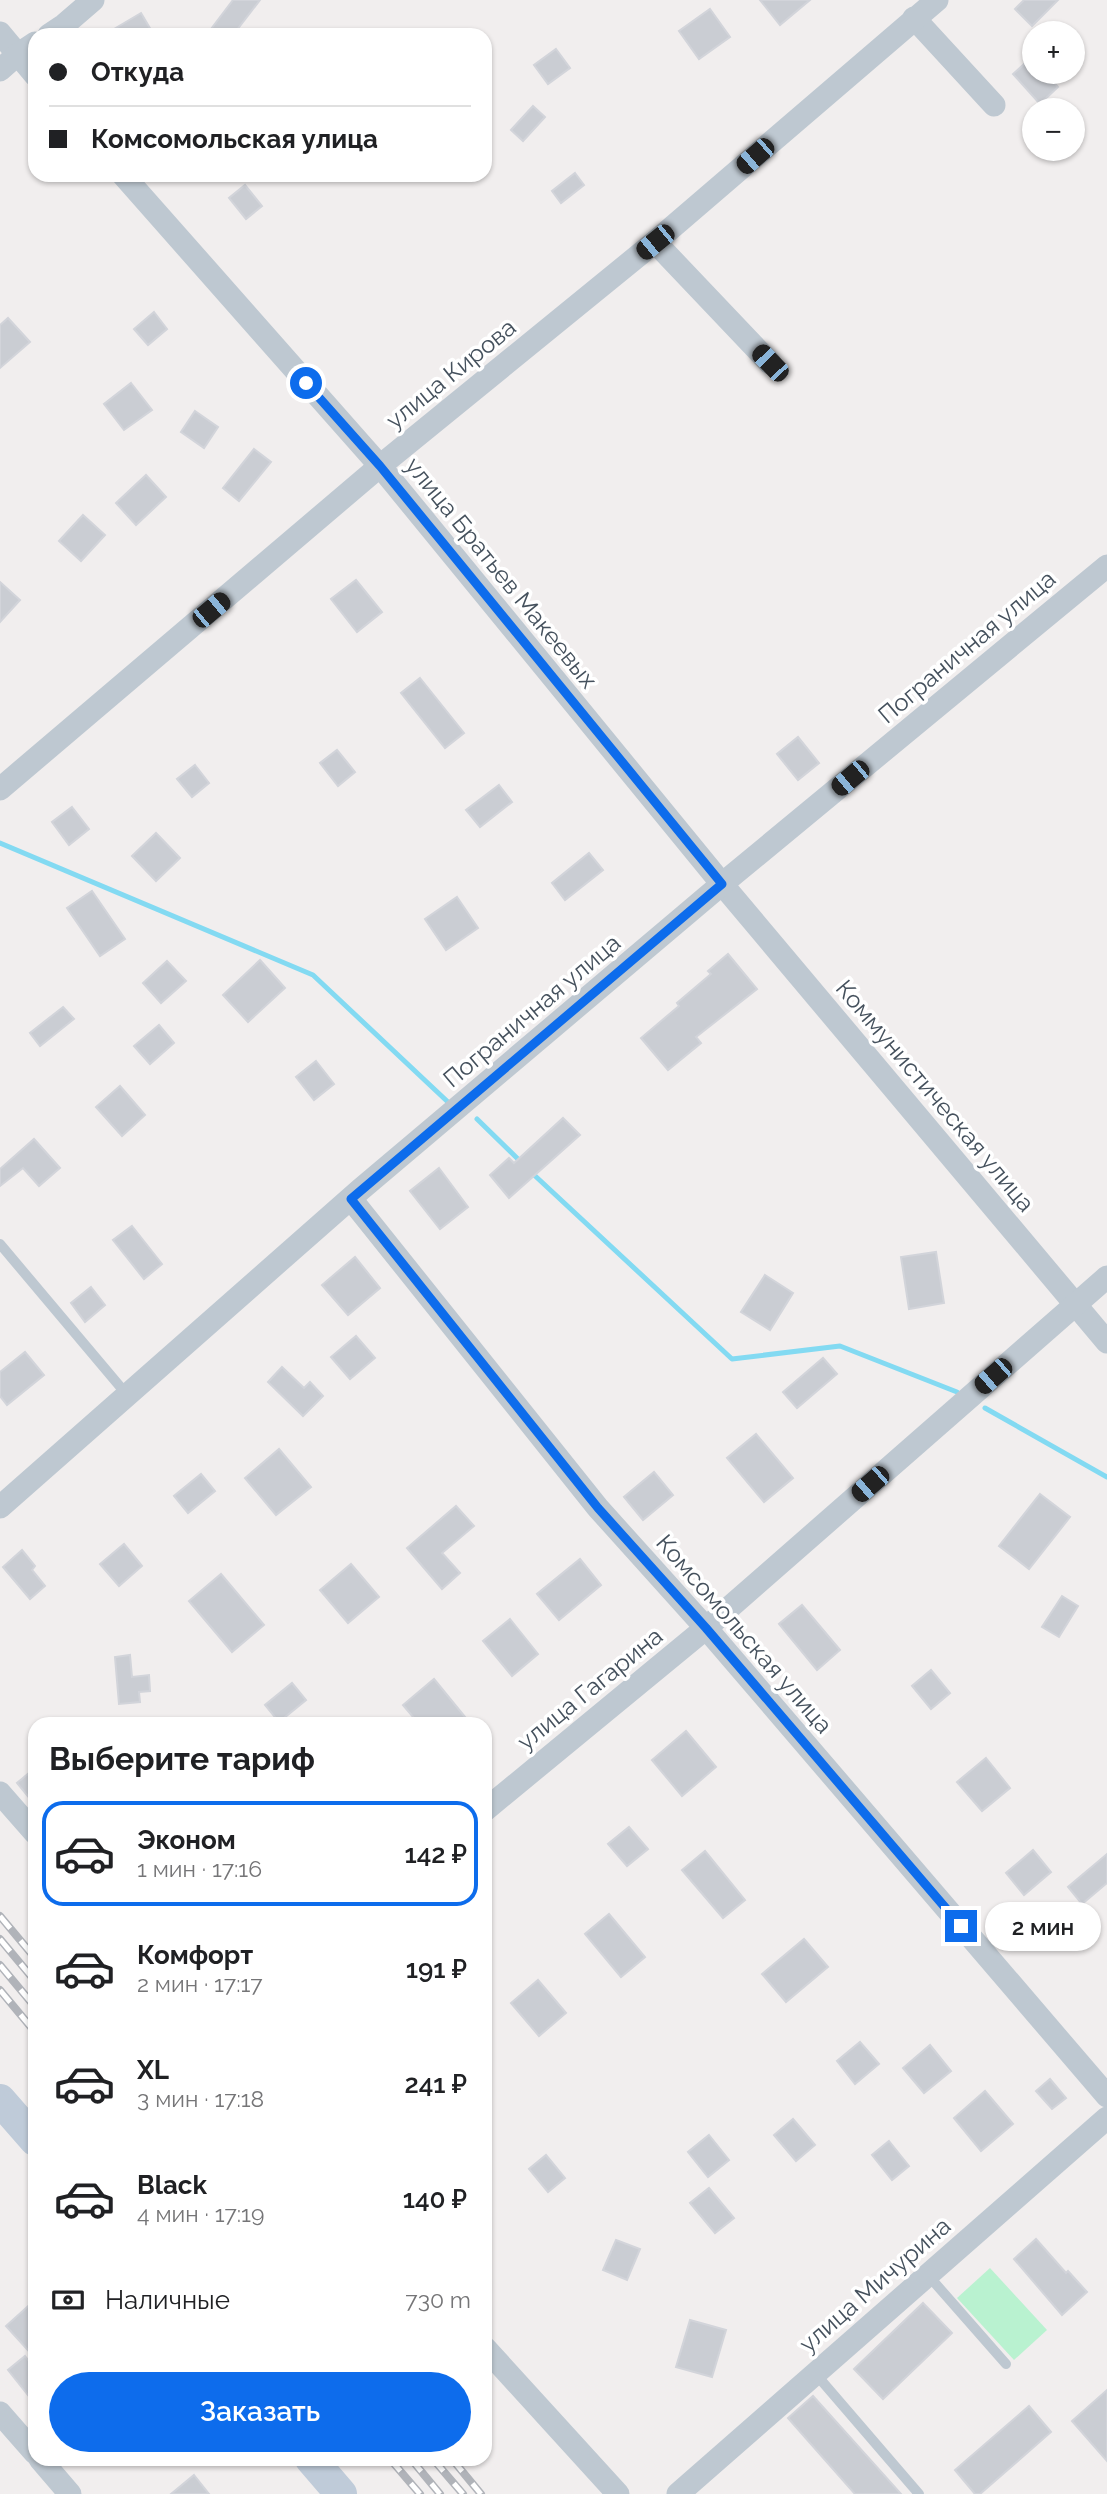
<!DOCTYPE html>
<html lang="ru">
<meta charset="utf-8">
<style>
body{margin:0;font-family:Raleway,sans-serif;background:#f6f6f6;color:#202124;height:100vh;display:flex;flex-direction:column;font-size:26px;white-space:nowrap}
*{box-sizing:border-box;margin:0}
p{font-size:23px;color:#757577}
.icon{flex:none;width:38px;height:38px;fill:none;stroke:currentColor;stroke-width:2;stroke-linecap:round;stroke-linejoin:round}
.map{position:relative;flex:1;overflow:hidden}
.side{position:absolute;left:28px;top:1717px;width:464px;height:749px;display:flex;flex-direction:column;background:#fff;border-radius:21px;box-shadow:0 2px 5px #0004}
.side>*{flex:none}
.banner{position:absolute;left:28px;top:28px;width:464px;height:154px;border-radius:21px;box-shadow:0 2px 5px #0004;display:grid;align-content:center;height:154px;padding:0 21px;background:#fff}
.buttons{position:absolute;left:1022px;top:21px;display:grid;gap:14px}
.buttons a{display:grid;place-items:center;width:63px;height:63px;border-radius:50%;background:#fff;box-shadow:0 2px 5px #0004;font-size:35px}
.end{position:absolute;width:32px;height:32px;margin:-16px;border:9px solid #0d6cec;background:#fff;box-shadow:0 0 0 4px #fff}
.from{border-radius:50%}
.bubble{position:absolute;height:49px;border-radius:24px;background:#fff;box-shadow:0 2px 5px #0004;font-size:23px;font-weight:600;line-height:49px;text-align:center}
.car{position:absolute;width:21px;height:42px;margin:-21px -10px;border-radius:9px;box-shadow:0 0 5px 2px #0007;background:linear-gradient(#222 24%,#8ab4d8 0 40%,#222 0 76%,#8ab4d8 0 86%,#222 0)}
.banner b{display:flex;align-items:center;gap:24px;height:66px;font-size:26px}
.banner b+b{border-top:2px solid #e0e0e0}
.banner i{width:18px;height:18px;background:#202124}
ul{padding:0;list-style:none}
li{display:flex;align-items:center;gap:21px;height:105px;margin:0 14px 10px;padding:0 7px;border:4px solid transparent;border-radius:21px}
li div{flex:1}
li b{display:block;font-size:26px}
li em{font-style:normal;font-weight:600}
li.on{border-color:#0d6cec}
li>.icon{width:63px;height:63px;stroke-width:1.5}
h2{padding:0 21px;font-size:32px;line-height:84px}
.pay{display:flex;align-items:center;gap:18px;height:77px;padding:0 21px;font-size:26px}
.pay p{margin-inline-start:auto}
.cta{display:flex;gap:14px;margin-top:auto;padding:14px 21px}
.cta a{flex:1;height:80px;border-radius:42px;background:#0d6cec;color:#fff;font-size:28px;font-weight:600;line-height:80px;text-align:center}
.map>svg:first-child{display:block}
</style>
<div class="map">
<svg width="1107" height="2494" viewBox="0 0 1107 2494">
<rect width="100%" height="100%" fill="#f1eeee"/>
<polygon fill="#b9f2d0" points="990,2268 1047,2330 1014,2360 957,2298"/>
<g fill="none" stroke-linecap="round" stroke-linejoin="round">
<g stroke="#83daf2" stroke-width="5">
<polyline points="0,843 313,975 449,1103"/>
<polyline points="477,1119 522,1163"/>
<polyline points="532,1173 732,1359 840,1346 957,1392"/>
<polyline points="985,1408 1107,1477"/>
</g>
</g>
<g fill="#cacdd3" stroke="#d2d4da" stroke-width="2">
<polygon points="233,0 260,0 233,35 219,35 211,29"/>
<polygon points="760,0 810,0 780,25"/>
<polygon points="1024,0 1058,0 1032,26 1015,9"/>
<polygon points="710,9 730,37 699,59 679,31"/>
<polygon points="141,13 154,35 104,35"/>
<polygon points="556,49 570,68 548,84 534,65"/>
<polygon points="1034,55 1034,72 1045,72 1058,87 1040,104 1013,74"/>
<polygon points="533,106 545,117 523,141 511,130"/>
<polygon points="575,173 584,185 561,203 552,191"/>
<polygon points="245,185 262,206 246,219 229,198"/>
<polygon points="154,312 167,329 148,345 134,329"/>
<polygon points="8,318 30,342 0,368 0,325"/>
<polygon points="131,383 152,410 124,430 104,404"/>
<polygon points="195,411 218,427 204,448 181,432"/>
<polygon points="254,449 271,462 239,501 223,488"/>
<polygon points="146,475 166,497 136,525 116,503"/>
<polygon points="83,515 105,535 81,561 59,541"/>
<polygon points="356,580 382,612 357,632 331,599"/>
<polygon points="0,582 20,600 0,622"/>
<polygon points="420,678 464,733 445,748 401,693"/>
<polygon points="798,737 819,763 798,780 777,754"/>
<polygon points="337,750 355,772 338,786 320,763"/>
<polygon points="195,765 209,783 192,797 177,779"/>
<polygon points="499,785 512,802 480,827 466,810"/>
<polygon points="72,807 89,829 69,845 52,822"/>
<polygon points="156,833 180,858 156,881 132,856"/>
<polygon points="589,853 603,870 565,900 552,883"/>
<polygon points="92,891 125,939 100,956 67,908"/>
<polygon points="457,897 478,928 446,950 425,919"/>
<polygon points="728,954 757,989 696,1037 701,1043 668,1070 641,1038 679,1006 677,1003 711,974 708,971"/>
<polygon points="260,960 285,988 248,1022 223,995"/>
<polygon points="167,961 186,981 161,1003 143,983"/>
<polygon points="63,1007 74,1019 40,1046 30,1033"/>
<polygon points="159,1025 174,1043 150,1064 134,1046"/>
<polygon points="316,1061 334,1084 314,1100 296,1077"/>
<polygon points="120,1086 145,1115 122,1136 96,1107"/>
<polygon points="563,1118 580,1135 509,1198 490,1175 509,1158 514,1163"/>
<polygon points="34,1139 60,1168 39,1186 23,1168 0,1186 0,1169"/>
<polygon points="439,1168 468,1207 440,1229 410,1191"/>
<polygon points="132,1226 162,1264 144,1279 113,1240"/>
<polygon points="936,1252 944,1303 909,1309 901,1257"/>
<polygon points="355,1257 380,1288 348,1315 322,1285"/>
<polygon points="765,1275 793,1293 770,1330 741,1312"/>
<polygon points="91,1287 105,1305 85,1322 71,1303"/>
<polygon points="356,1336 375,1358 350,1379 331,1357"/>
<polygon points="25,1352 44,1375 7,1405 0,1396 0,1372"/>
<polygon points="823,1358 837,1374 797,1408 783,1392"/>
<polygon points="282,1367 304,1388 310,1382 323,1396 303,1416 268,1382"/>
<polygon points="756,1434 793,1478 764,1502 727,1458"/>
<polygon points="279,1449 311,1487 276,1515 245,1478"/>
<polygon points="654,1472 673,1495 643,1520 624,1497"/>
<polygon points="201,1474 215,1491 188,1513 174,1496"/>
<polygon points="1040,1494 1070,1517 1029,1569 999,1546"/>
<polygon points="456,1506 474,1526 442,1553 460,1573 442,1589 407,1548"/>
<polygon points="124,1544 142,1566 119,1586 100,1564"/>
<polygon points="22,1550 35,1566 32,1570 45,1586 30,1599 3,1567"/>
<polygon points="580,1559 601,1585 559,1620 537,1594"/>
<polygon points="351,1564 379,1597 348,1623 320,1590"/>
<polygon points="221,1574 264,1625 232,1652 189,1601"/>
<polygon points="1062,1596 1078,1606 1059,1637 1042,1627"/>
<polygon points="802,1605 840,1650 817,1670 779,1624"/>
<polygon points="510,1619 538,1654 512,1676 483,1641"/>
<polygon points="130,1655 132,1677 149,1675 150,1691 139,1692 140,1702 119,1704 115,1657"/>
<polygon points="931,1670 950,1693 931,1709 912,1686"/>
<polygon points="434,1679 465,1717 457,1724 419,1724 403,1705"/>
<polygon points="292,1683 306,1700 279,1722 265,1705"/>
<polygon points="686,1731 716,1767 682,1796 652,1760"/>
<polygon points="986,1758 1010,1788 982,1811 957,1782"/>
<polygon points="35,1768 35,1805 17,1783"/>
<polygon points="629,1827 648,1849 627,1866 608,1844"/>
<polygon points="1033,1850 1051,1872 1024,1895 1006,1873"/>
<polygon points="705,1851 745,1900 723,1918 682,1870"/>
<polygon points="1107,1854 1107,1883 1082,1904 1068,1887"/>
<polygon points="609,1914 645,1957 621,1977 585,1934"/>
<polygon points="804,1939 828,1967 786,2002 762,1974"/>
<polygon points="538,1980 566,2013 539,2036 511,2003"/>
<polygon points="860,2042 879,2064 855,2084 837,2061"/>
<polygon points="930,2045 951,2071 924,2093 903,2068"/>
<polygon points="1050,2079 1066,2098 1052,2109 1036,2091"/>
<polygon points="985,2091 1013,2124 981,2151 954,2118"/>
<polygon points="793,2119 815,2145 796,2161 774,2135"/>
<polygon points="709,2135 729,2160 708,2177 688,2152"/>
<polygon points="889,2141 909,2166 892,2180 872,2155"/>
<polygon points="546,2155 565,2178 548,2192 529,2169"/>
<polygon points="709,2188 734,2218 715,2233 690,2203"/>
<polygon points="1036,2239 1066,2273 1068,2271 1087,2292 1062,2315 1014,2259"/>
<polygon points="616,2240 640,2249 627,2280 603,2270"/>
<polygon points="35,2300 35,2358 6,2326"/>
<polygon points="923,2303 952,2333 883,2399 854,2369"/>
<polygon points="690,2320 726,2330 712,2377 676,2367"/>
<polygon points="25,2356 35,2369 35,2404 8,2370"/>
<polygon points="1107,2390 1107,2461 1072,2421"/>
<polygon points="813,2396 901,2494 855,2494 788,2418"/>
<polygon points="1029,2406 1051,2432 980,2494 975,2494 955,2470"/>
<polygon points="194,2475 209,2494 171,2494"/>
</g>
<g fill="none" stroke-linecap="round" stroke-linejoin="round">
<g stroke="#bec8d1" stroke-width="10">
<polyline points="0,1244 128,1396"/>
<polyline points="927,2274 1006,2364"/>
<polyline points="814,2372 919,2494"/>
</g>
<g stroke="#bec8d1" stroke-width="23">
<polyline points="914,18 994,105"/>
<polyline points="0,33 35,75"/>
<polyline points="49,35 64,25 93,0"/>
<polyline points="0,70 17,55 35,43"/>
<polyline points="123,175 380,466 722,884 1107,1342"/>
<polyline points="655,242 770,363"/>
<polyline points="0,789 380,466 655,242 937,0"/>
<polyline points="351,1199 598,1508 706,1628 1107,2096"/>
<polyline points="0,1507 360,1190 722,884 1107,566"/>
<polyline points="0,1793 35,1833"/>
<polyline points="485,1810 706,1628 1107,1277"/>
<polyline points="485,2348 618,2494"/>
<polyline points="0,2413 35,2453"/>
<polyline points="40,2459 70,2494"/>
<polyline points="678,2494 1107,2118"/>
</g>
<g stroke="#bfcbd9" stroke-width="32">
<polyline points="0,2100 35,2140"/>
<polyline points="311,2459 341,2494"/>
</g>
<defs>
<g id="rail">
<polyline points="0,1916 35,1958"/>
<polyline points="0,1939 35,1981"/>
<polyline points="0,1965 35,2007"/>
<polyline points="0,1990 35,2032"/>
<polyline points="390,2459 420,2494"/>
<polyline points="411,2459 440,2494"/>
<polyline points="433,2459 463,2494"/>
<polyline points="452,2459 481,2494"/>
</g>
</defs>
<use href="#rail" stroke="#b0b3b9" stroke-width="8"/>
<use href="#rail" stroke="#fff" stroke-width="5" stroke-dasharray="16" stroke-linecap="butt"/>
</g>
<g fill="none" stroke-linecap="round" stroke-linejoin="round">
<polyline stroke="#0d6cec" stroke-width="9" points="306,383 380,466 722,884 351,1199 598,1508 706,1628 961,1926"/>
</g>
<g text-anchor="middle" stroke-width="7" stroke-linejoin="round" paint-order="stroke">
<g font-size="24" fill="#45515d" stroke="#fff">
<text transform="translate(451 374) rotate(-39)" y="8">улица Кирова</text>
<text transform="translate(501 573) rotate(51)" y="8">улица Братьев Макеевых</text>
<text transform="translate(967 647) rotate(-40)" y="8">Пограничная улица</text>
<text transform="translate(532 1011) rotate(-40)" y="8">Пограничная улица</text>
<text transform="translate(935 1096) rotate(50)" y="8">Коммунистическая улица</text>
<text transform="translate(744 1634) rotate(49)" y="8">Комсомольская улица</text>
<text transform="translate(590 1689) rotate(-39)" y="8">улица Гагарина</text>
<text transform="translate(875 2285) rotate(-41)" y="8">улица Мичурина</text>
</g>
</g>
</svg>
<div class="buttons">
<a>+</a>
<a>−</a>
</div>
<i class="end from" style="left:306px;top:383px"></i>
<i class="end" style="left:961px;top:1926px"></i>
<div class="bubble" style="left:985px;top:1902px;width:116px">2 мин</div>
<i class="car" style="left:755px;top:156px;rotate:229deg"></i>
<i class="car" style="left:655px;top:242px;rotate:231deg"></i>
<i class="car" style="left:770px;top:363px;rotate:316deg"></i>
<i class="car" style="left:211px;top:610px;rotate:50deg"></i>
<i class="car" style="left:850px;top:778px;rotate:230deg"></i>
<i class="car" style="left:993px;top:1376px;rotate:229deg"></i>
<i class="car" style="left:870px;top:1484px;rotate:229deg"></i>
<div class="banner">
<b><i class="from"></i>Откуда</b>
<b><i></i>Комсомольская улица</b>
</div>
<section class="side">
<h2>Выберите тариф</h2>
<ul>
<li class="on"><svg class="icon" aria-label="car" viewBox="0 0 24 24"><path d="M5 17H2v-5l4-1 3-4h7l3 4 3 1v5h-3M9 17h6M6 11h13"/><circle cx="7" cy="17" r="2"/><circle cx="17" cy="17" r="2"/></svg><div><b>Эконом</b><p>1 мин · 17:16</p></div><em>142 ₽</em></li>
<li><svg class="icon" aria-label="car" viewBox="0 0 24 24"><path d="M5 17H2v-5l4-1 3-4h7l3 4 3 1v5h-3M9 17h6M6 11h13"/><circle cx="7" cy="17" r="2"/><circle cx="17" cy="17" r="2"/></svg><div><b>Комфорт</b><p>2 мин · 17:17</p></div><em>191 ₽</em></li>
<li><svg class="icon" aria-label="car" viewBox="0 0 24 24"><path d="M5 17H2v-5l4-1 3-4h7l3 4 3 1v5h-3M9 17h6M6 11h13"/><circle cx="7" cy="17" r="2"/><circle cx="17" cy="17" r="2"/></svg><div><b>XL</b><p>3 мин · 17:18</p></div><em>241 ₽</em></li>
<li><svg class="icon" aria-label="car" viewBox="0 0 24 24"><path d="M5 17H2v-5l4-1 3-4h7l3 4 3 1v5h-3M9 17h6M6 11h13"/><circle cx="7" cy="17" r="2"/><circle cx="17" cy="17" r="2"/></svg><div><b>Black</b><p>4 мин · 17:19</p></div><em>140 ₽</em></li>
</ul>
<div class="pay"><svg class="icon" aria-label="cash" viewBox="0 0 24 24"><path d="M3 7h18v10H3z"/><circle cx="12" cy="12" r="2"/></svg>Наличные<p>730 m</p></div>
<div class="cta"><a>Заказать</a></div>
</section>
</div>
